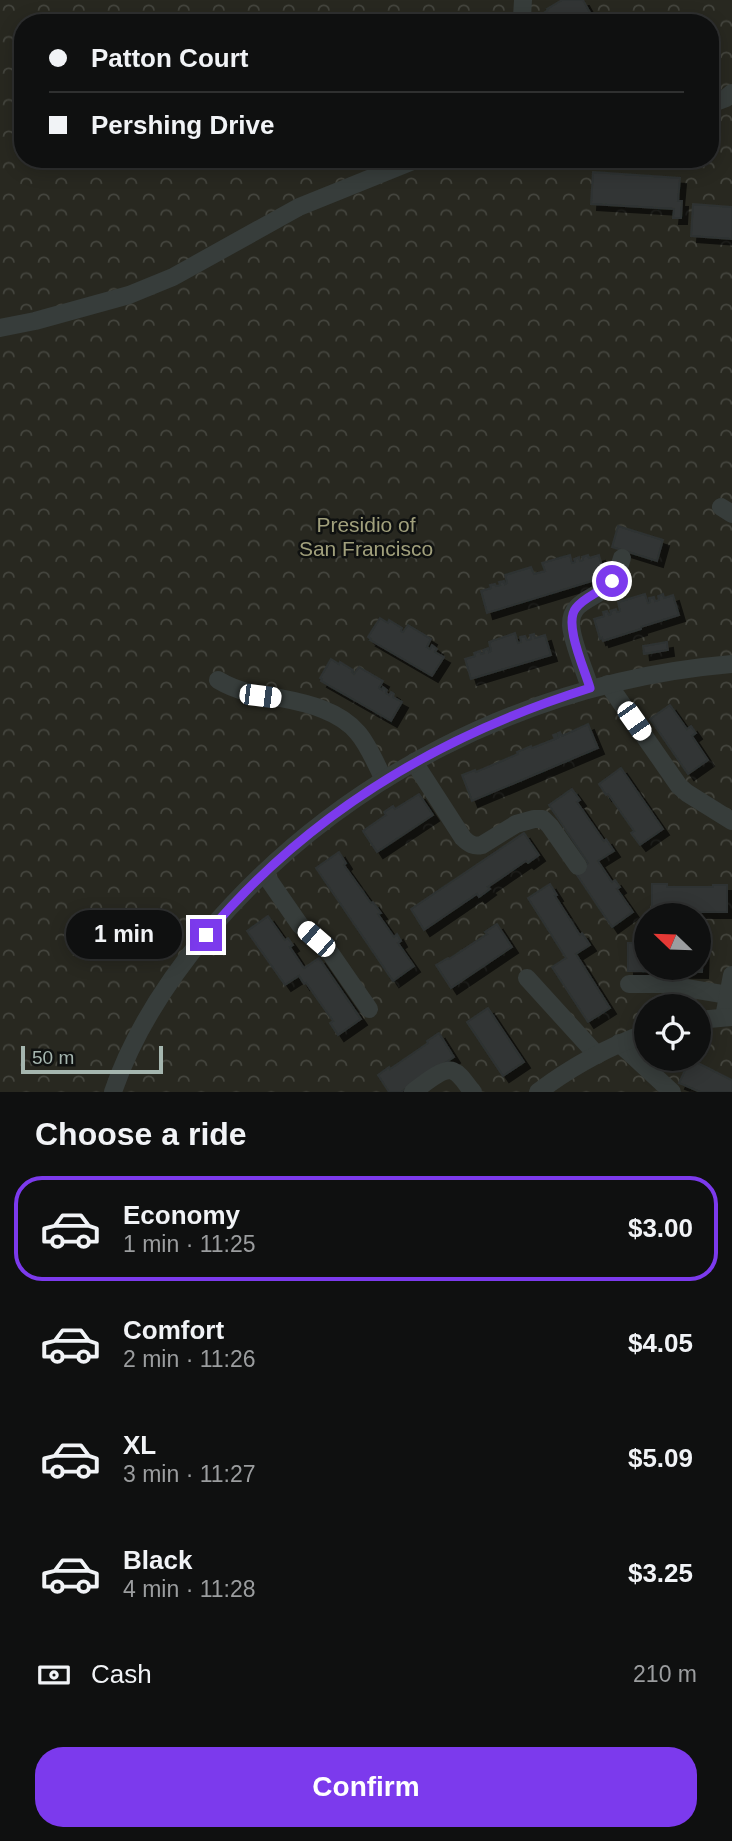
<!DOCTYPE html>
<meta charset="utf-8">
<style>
body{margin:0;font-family:Helvetica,sans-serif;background:#1d1e1e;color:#f1f3f6;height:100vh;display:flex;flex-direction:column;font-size:26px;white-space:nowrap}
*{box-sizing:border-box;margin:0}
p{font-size:23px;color:#9b9d9f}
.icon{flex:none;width:38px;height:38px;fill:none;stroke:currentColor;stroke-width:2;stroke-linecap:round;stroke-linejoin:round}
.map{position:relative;height:1092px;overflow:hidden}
.side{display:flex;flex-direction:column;background:#0f1010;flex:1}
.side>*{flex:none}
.top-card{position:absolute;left:14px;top:14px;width:705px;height:154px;border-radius:28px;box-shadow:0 4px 18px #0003,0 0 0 2px #2f3030;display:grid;align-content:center;height:154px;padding:0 35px;background:#0f1010}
.needle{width:46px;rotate:293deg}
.buttons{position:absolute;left:634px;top:903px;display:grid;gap:14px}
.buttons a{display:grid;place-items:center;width:77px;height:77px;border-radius:50%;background:#0f1010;box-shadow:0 4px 18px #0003,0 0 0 2px #2f3030;font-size:35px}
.scale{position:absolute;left:21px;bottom:18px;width:142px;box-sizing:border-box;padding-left:7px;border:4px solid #a5b6af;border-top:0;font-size:19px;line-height:24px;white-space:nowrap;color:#a5b6af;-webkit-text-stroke:5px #0f1110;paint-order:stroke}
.end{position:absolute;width:32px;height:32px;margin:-16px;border:9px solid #7c3aed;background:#fff;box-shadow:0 0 0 4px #fff}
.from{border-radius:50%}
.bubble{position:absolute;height:49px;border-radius:24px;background:#0f1010;box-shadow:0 4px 18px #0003,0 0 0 2px #2f3030;font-size:23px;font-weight:700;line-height:49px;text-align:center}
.car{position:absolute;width:21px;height:42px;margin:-21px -10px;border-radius:9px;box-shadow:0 0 5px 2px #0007;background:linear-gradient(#fff 24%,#345 0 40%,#fff 0 76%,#345 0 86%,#fff 0)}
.top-card b{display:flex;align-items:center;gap:24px;height:66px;font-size:26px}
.top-card b+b{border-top:2px solid #2f3030}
.top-card i{width:18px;height:18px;background:#f1f3f6}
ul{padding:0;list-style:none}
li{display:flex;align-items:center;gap:21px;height:105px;margin:0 14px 10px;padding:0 21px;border:4px solid transparent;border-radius:28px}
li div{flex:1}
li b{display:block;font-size:26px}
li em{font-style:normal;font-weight:700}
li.selected{border-color:#7c3aed}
li>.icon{width:63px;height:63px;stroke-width:1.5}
h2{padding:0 35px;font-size:32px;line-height:84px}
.pay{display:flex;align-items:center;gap:18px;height:77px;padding:0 35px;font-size:26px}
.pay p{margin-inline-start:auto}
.button{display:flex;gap:14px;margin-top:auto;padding:14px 35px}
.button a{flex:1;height:80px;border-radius:28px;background:#7c3aed;color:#fff;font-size:28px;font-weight:700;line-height:80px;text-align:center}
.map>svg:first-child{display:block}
</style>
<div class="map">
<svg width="732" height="1092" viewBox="0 0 732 1092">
<defs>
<pattern id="park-crowns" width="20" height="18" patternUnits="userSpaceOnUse" patternTransform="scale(1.75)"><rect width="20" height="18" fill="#282820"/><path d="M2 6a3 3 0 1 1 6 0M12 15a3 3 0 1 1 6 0" fill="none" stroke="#44453e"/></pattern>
<filter id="shadow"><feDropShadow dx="6" dy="6" stdDeviation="0" flood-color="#0009"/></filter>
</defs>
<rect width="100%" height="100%" fill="#141615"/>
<path fill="url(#park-crowns)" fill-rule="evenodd" d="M0,0h732v1092h-732zM23,23h687v136h-687zM646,915h52v53h-52zM646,1006h52v53h-52z"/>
<g fill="#313534" stroke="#2e3231" stroke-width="2" filter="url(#shadow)">
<polygon points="562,0 583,0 596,23 556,23 553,19 547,22 542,14 548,10 547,9"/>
<polygon points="593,172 680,178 678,201 682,201 681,218 673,218 674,209 591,204"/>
<polygon points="693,204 732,207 732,239 691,236"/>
<polygon points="618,526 663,540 657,561 612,547"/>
<polygon points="570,555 572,563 575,562 574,559 579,557 580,561 583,560 582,557 588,555 589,558 599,555 605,577 487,613 481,591 491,588 490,585 495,584 496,586 500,585 499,582 504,581 505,584 507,583 505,575 531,567 534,574 545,571 542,563"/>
<polygon points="645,594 648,603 650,602 649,598 654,597 655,601 659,600 658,596 663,594 664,598 673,595 679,615 641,627 641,629 603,641 602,638 600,639 594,619 604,616 603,612 607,611 609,615 611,614 610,611 616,609 617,612 620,611 618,602"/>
<polygon points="380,618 388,623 389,620 402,628 401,631 403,632 408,625 431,639 427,647 430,649 432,645 437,649 435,652 444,657 432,676 370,640 371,639 368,637"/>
<polygon points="515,633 518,643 521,642 520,637 525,636 527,640 531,639 530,635 534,634 535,638 545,635 551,655 471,679 465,659 475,656 474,653 480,651 481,654 484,653 483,650 488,648 489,652 491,651 489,642"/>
<polygon points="667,642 668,650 644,654 643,646"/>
<polygon points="331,659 339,664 340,662 353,670 352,672 354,674 359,667 383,681 379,688 382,690 383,687 387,690 386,693 389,695 391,692 394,694 393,697 402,702 391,721 321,681 322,679 320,678"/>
<polygon points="670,705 687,729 691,726 696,733 692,736 708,760 688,774 650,719"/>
<polygon points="588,724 598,748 472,801 462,775 475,770 476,772 518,754 517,752 531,746 532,748 555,739 553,735 556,734 557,738 559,737 558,733 560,732 562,736"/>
<polygon points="621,768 663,829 640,845 631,833 634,831 608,794 606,795 599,784"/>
<polygon points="572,789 580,800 577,802 604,841 606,839 614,851 598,861 612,882 615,880 620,887 617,889 633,912 612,927 575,872 588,863 549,805"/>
<polygon points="419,794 433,815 377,852 363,831 386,815 384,812 393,806 395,809"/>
<polygon points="524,833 539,855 528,863 526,861 488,887 490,889 479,897 477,894 424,930 411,909"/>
<polygon points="339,852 346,863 344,865 371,903 373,902 381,913 378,914 394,937 397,934 401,941 398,943 414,966 393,981 316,868"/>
<polygon points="550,884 557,895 555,896 580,935 582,933 590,945 576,954 610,1008 588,1022 552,967 566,958 528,898"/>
<polygon points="652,884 667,884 667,887 713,887 713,885 727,885 727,912 652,912"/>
<polygon points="268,916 285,940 288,938 293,945 290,947 304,968 319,958 361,1019 338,1035 330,1023 333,1021 306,983 304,984 299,976 285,985 247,931"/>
<polygon points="497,924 512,947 451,988 436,965 448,958 449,959 487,934 485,932"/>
<polygon points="628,943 642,943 642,945 646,945 646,968 698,968 698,944 703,944 702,972 628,971"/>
<polygon points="488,1008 524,1062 503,1076 467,1022"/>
<polygon points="439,1033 454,1057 401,1092 389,1092 378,1075 389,1067 390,1069 428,1043 427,1041"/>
<polygon points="690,1059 732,1080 732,1092 700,1092 679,1083"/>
</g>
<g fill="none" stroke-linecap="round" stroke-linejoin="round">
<g stroke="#373d3b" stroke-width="18">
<polyline points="523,0 522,17 524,23"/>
<polyline points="710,104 726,98 732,93"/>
<polyline points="0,328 35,321 129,295 173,277 299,207 418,159"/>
<polyline points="721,507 732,514"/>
<path d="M218,680c20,12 40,15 62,18 27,5 60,13 78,35 11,13 18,31 26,47"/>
<polyline points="608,684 679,786 687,793 732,821"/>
<path d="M590,688c-5,-17 -18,-46 -19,-63 -1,-23 22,-26 36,-38 8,-8 12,-18 15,-29"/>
<path d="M414,762l49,76c6,6 11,9 19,7l34,-21 18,-5h9l7,7 28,40"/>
<polyline points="264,873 300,925 331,954 369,1009"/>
<polyline points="527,978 597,1055"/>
<polyline points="629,984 662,984 728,995"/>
<polyline points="724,1017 732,975"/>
<polyline points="698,1020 732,1017"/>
<polyline points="619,1043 672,1092"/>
<path d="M113,1092c20,-59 55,-112 94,-159 131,-155 323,-252 525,-269"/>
<path d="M413,1092c8,-6 30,-25 40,-21 8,3 14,15 20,21"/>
<path d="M538,1092c33,-25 70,-45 108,-59"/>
</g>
</g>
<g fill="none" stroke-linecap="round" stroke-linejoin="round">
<path stroke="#7c3aed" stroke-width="9" d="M206,935c102,-122 234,-200 384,-247 -5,-18 -27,-65 -14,-80 9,-12 26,-16 36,-27"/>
</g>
<g text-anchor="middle" stroke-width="5" stroke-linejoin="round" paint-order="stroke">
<g font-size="21" fill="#a1a07c" stroke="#0f1110">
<text x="366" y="532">Presidio of<tspan x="366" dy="24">San Francisco</tspan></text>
</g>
</g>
</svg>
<div class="buttons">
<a><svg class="needle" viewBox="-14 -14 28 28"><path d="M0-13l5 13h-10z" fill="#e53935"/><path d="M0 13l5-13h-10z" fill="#9b9d9f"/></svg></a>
<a><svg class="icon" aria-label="locate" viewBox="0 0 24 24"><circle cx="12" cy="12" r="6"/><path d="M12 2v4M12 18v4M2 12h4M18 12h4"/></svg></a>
</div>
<div class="scale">50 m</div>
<i class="end from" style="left:612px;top:581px"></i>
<i class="end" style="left:206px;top:935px"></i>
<div class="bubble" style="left:66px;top:910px;width:116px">1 min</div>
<i class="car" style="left:260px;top:696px;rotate:97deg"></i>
<i class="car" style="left:634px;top:721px;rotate:145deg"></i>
<i class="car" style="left:316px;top:939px;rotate:311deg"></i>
<div class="top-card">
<b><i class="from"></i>Patton Court</b>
<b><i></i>Pershing Drive</b>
</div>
</div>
<section class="side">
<h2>Choose a ride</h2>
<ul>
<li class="selected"><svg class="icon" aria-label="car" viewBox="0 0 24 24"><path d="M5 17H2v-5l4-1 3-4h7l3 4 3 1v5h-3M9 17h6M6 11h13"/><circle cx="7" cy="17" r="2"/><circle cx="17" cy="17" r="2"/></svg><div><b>Economy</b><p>1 min · 11:25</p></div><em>$3.00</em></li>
<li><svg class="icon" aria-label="car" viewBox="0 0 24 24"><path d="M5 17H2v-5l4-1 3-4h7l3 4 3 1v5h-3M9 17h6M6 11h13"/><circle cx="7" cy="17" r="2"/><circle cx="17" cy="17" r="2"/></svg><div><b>Comfort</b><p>2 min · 11:26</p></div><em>$4.05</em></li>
<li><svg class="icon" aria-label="car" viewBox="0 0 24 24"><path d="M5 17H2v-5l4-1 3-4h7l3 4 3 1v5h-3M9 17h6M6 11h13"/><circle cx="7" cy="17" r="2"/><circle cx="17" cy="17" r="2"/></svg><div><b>XL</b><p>3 min · 11:27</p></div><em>$5.09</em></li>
<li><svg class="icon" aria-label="car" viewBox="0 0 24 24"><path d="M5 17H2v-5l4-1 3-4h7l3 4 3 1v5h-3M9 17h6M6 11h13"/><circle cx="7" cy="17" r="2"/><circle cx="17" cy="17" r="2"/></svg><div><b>Black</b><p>4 min · 11:28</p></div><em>$3.25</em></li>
</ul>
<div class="pay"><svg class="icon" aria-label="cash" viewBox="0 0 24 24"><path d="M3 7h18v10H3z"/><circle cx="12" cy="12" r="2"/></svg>Cash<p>210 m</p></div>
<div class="button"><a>Confirm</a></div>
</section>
